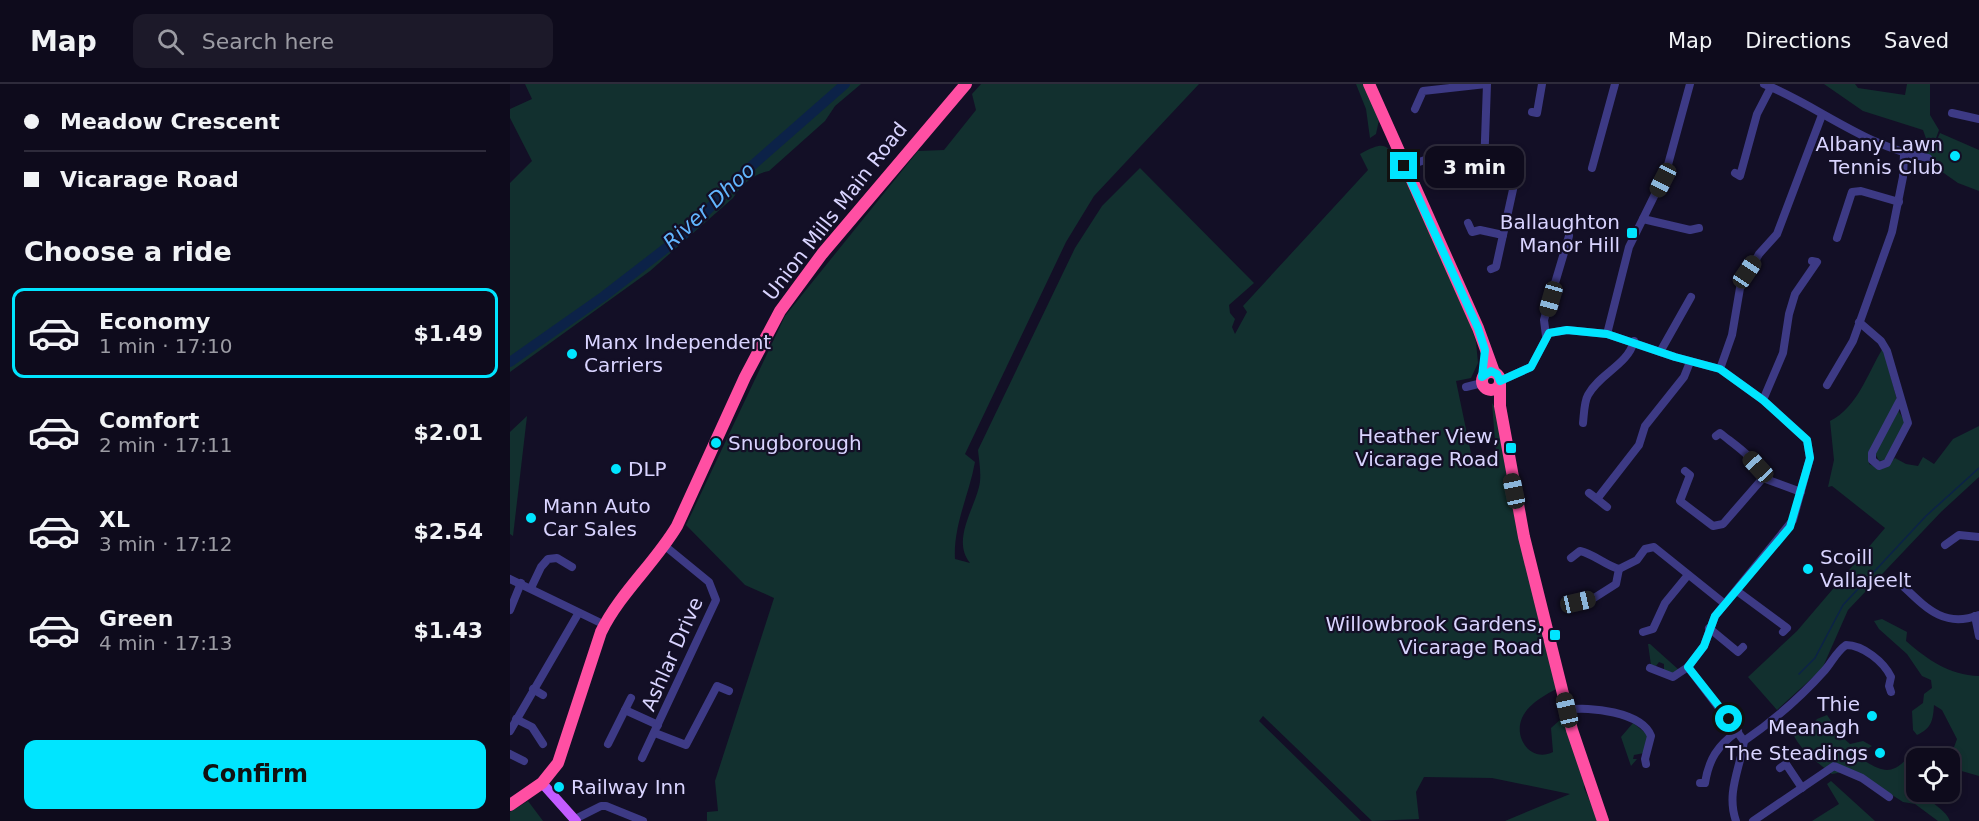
<!DOCTYPE html>
<meta charset="utf-8">
<style>
body{margin:0;font-family:"DejaVu Sans",sans-serif;background:#1c1929;color:#f1f3f6;height:100vh;display:flex;flex-direction:column;font-size:22px;white-space:nowrap}
*{box-sizing:border-box;margin:0}
p{font-size:20px;color:#9b9ba3}
.icon{flex:none;width:33px;height:33px;fill:none;stroke:currentColor;stroke-width:2;stroke-linecap:round;stroke-linejoin:round}
.map{position:relative;flex:1;overflow:hidden}
.drawer{display:flex;flex-direction:column;background:#0e0b1c;width:510px}
.drawer>*{flex:none}
.guide{display:grid;align-content:center;height:132px;padding:0 24px;background:#0e0b1c}
.controls{position:absolute;left:1396px;top:664px;display:grid;gap:12px}
.controls a{display:grid;place-items:center;width:54px;height:54px;border-radius:12px;background:#0e0b1c;box-shadow:0 3px 9px #0003,0 0 0 2px #2e2b3b;font-size:30px}
.end{position:absolute;width:27px;height:27px;margin:-14px;border:8px solid #00e5ff;background:#111;box-shadow:0 0 0 3px #111}
.from{border-radius:50%}
.bubble{position:absolute;height:42px;border-radius:12px;background:#0e0b1c;box-shadow:0 3px 9px #0003,0 0 0 2px #2e2b3b;font-size:20px;font-weight:700;line-height:42px;text-align:center}
.car{position:absolute;width:18px;height:36px;margin:-18px -9px;border-radius:8px;box-shadow:0 0 4px 2px #0007;background:linear-gradient(#222 24%,#8ab4d8 0 40%,#222 0 76%,#8ab4d8 0 86%,#222 0)}
.guide b{display:flex;align-items:center;gap:21px;height:57px;font-size:22px}
.guide b+b{border-top:2px solid #2e2b3b}
.guide i{width:15px;height:15px;background:#f1f3f6}
ul{padding:0;list-style:none}
li{display:flex;align-items:center;gap:18px;height:90px;margin:0 12px 9px;padding:0 12px;border:3px solid transparent;border-radius:12px}
li div{flex:1}
li b{display:block;font-size:22px}
li em{font-style:normal;font-weight:700}
li.on{border-color:#00e5ff}
li>.icon{width:54px;height:54px;stroke-width:1.5}
h2{padding:0 24px;font-size:27px;line-height:72px}
.primary-button{display:flex;gap:12px;margin-top:auto;padding:12px 24px}
.primary-button a{flex:1;height:69px;border-radius:12px;background:#00e5ff;color:#111;font-size:24px;font-weight:700;line-height:69px;text-align:center}
header{display:flex;align-items:center;gap:36px;box-sizing:border-box;height:84px;padding:0 30px;background:#0e0b1c;border-bottom:2px solid #2e2b3b}
header strong{font-size:28px}
nav{display:flex;gap:33px;margin-inline-start:auto;font-size:21px}
.search{width:420px;height:54px;background:#1c1929;display:flex;align-items:center;gap:15px;box-sizing:border-box;padding:0 21px;border-radius:12px;color:#9b9ba3;font-size:22px}
main{display:flex;flex:1;min-height:0}
.map>svg:first-child{display:block}
</style>
<header>
<strong>Map</strong>
<div class="search"><svg class="icon" aria-label="search" viewBox="0 0 24 24"><circle cx="10" cy="10" r="6"/><path d="M15 15l6 6"/></svg>Search here</div>
<nav><a>Map</a><a>Directions</a><a>Saved</a></nav>
</header>
<main>
<section class="drawer">
<div class="guide">
<b><i class="from"></i>Meadow Crescent</b>
<b><i></i>Vicarage Road</b>
</div>
<h2>Choose a ride</h2>
<ul>
<li class="on"><svg class="icon" aria-label="car" viewBox="0 0 24 24"><path d="M5 17H2v-5l4-1 3-4h7l3 4 3 1v5h-3M9 17h6M6 11h13"/><circle cx="7" cy="17" r="2"/><circle cx="17" cy="17" r="2"/></svg><div><b>Economy</b><p>1 min · 17:10</p></div><em>$1.49</em></li>
<li><svg class="icon" aria-label="car" viewBox="0 0 24 24"><path d="M5 17H2v-5l4-1 3-4h7l3 4 3 1v5h-3M9 17h6M6 11h13"/><circle cx="7" cy="17" r="2"/><circle cx="17" cy="17" r="2"/></svg><div><b>Comfort</b><p>2 min · 17:11</p></div><em>$2.01</em></li>
<li><svg class="icon" aria-label="car" viewBox="0 0 24 24"><path d="M5 17H2v-5l4-1 3-4h7l3 4 3 1v5h-3M9 17h6M6 11h13"/><circle cx="7" cy="17" r="2"/><circle cx="17" cy="17" r="2"/></svg><div><b>XL</b><p>3 min · 17:12</p></div><em>$2.54</em></li>
<li><svg class="icon" aria-label="car" viewBox="0 0 24 24"><path d="M5 17H2v-5l4-1 3-4h7l3 4 3 1v5h-3M9 17h6M6 11h13"/><circle cx="7" cy="17" r="2"/><circle cx="17" cy="17" r="2"/></svg><div><b>Green</b><p>4 min · 17:13</p></div><em>$1.43</em></li>
</ul>
<div class="primary-button"><a>Confirm</a></div>
</section>
<div class="map">
<svg width="1469" height="737" viewBox="0 0 1469 737">
<rect width="100%" height="100%" fill="#130f26"/>
<g fill="#12302f">
<path d="M15,0h336l-26,22 -10,15 -56,50c-16,3 -27,13 -36,27l-83,73 -140,101v-189l22,-22 -22,-43v-9l22,-10z"/>
<path d="M471,0h218l-105,112 -28,46 -101,212 10,8c-6,33 -22,64 -20,97l15,4c-18,-22 3,-52 9,-76 3,-11 0,-26 -1,-37l97,-202 27,-42 38,-38 114,115 -25,22 1,8 5,6 -3,8 3,7 12,-22 -4,-6 125,-136 -8,-16c36,-21 26,3 42,14l64,143 10,31 2,21 -7,15 -15,3 16,77 24,-5 -4,-50 4,6 14,89 48,190c-13,7 -30,16 -36,30 -9,21 10,45 31,34l-2,-24 9,-8 -2,-18 3,-2 24,80 -1,8 15,33h-94l65,-27 -78,-16 -68,-1 -8,15 3,27 -47,2 -109,-105 -4,5 102,100h-654v-9l11,-1 -3,-30 59,-183 -29,-13 -59,-60 99,-209 133,-165 26,-1 32,-40 -4,-16z"/>
<polygon points="846,0 855,0 869,36 866,50 860,54 856,25"/>
<polygon points="1314,0 1345,0 1348,4 1395,11 1397,0 1420,0 1420,31 1429,46 1420,71 1430,49 1469,66 1469,107 1448,99 1418,78 1420,73 1414,71 1418,60 1413,46 1353,27"/>
<path d="M1373,264l14,52 -27,51 -1,13 13,5 13,-11 11,6 12,2 5,-9 11,7 19,-25 26,-13v51l-38,35 -93,98 -26,59 -45,41 -29,-33 49,-46 88,-103 -53,-42 -4,1 6,-27 -4,-39c28,-14 37,-47 53,-73z"/>
<polygon points="1388,326 1395,338 1375,376 1369,377 1365,369"/>
<polygon points="17,332 3,452 0,450 0,348"/>
<path d="M1372,535l25,13 -1,9c22,19 43,34 73,35v100l-21,-6 -8,2v-13h-16l19,-9 4,-11 -15,-29 -8,-5c-1,15 -2,23 -17,30l-4,-5 -1,-19 11,-8 1,-9 8,-6 -1,-8 -9,-4 -15,-22 -28,-25 -5,-8z"/>
<polygon points="1138,560 1140,560 1169,586 1164,590 1154,586 1154,580 1149,578 1146,582 1141,581"/>
<path d="M1317,631l15,22 8,7 13,-3 9,5 -9,5v9c21,13 30,15 47,-5l7,5v32h10l-1,4c7,9 20,14 24,25h-12l-23,-17 -12,-2 -50,-32 -21,4c-16,-13 -40,-29 -42,-52l6,1 6,7 7,-1 8,-10z"/>
<polygon points="1123,639 1138,651 1134,669 1124,671 1123,675 1127,675 1121,682 1111,653"/>
<polygon points="1321,697 1365,737 1302,737 1329,720 1317,700"/>
<polygon points="18,717 33,737 0,737 0,728"/>
</g>
<g fill="none" stroke-linecap="round" stroke-linejoin="round">
<polyline stroke="#0c2248" stroke-width="1.5" points="1289,590 1305,574 1333,521 1416,432 1469,384"/>
<polyline stroke="#0c2248" stroke-width="10" points="0,278 94,212 173,151 236,87 335,0"/>
<g stroke="#3d3a85" stroke-width="8">
<path d="M1254,0c56,23 103,64 164,74"/>
<polyline points="905,25 913,7 976,0"/>
<polyline points="1022,28 1027,29 1032,0"/>
<polyline points="1442,29 1469,35"/>
<polyline points="894,83 927,72 1000,92 1004,101 986,183 981,185"/>
<polyline points="974,84 977,0"/>
<polyline points="1082,84 1105,0"/>
<polyline points="1225,89 1230,92 1247,30 1261,3"/>
<polyline points="1133,135 1180,146 1189,144"/>
<polyline points="958,139 962,148 970,146 993,151"/>
<polyline points="1327,154 1342,108 1351,107 1389,118"/>
<polyline points="1349,238 1371,257 1377,267 1398,339 1377,379 1369,382 1362,376 1362,369 1390,316"/>
<polyline points="1097,250 1119,163 1156,88 1180,0"/>
<polyline points="1036,252 1034,236 1059,152"/>
<polyline points="1150,268 1181,213"/>
<polyline points="1210,285 1222,251 1230,204 1249,170 1267,150 1312,31"/>
<path d="M990,297l31,-14 18,-34 18,-3 40,4 68,23 45,12 43,31 44,40 3,18 -17,62 -78,96 -11,30 -16,21 56,74c-4,28 -18,52 -8,80"/>
<polyline points="1317,301 1343,257 1382,148 1393,93 1394,70"/>
<polyline points="956,303 972,299"/>
<polyline points="1253,316 1273,269 1279,230 1285,210 1307,178 1302,177"/>
<path d="M1073,339c1,-9 1,-21 5,-28 12,-22 40,-30 46,-54"/>
<path d="M1206,352l4,-3c16,13 35,24 43,45"/>
<polyline points="1175,387 1180,391 1170,417 1203,442 1213,440 1253,394 1291,408"/>
<polyline points="1079,409 1087,415"/>
<polyline points="1097,423 1087,415 1129,361 1135,342 1174,293 1180,278"/>
<polyline points="1435,461 1449,451 1469,453"/>
<path d="M1061,474l9,-7c14,3 25,14 39,18"/>
<polyline points="1109,485 1127,476 1135,465 1144,463 1215,520"/>
<polyline points="0,495 95,541"/>
<path d="M1394,503c23,22 41,41 75,28"/>
<polyline points="21,504 31,483 38,475 47,474 62,483"/>
<polyline points="1227,507 1277,544 1273,548"/>
<polyline points="1056,521 1084,514 1106,500 1109,485"/>
<polyline points="0,526 11,499"/>
<polyline points="1465,532 1469,552"/>
<polyline points="1199,544 1228,568 1233,563"/>
<polyline points="1133,548 1143,545 1155,519 1178,491"/>
<polyline points="1140,584 1163,593 1178,583"/>
<polyline points="23,605 33,611"/>
<polyline points="115,626 148,641"/>
<path d="M1057,626c22,-4 75,2 84,26l-6,23 1,5"/>
<polyline points="6,635 22,643 33,660"/>
<polyline points="0,647 68,530"/>
<polyline points="145,649 176,661 207,602 219,607"/>
<path d="M1234,657c29,-20 57,-44 81,-71 7,-8 11,-18 21,-25 17,0 38,17 45,32l-2,9 2,6"/>
<polyline points="98,660 121,614"/>
<polyline points="0,670 14,677"/>
<polyline points="132,674 206,516 199,498 155,462"/>
<polyline points="1270,684 1276,680 1292,704"/>
<path d="M1190,699h5c4,-24 12,-37 33,-52"/>
<polyline points="65,735 91,722 96,722 133,737"/>
<polyline points="1243,737 1324,682 1352,694 1379,713"/>
</g>
<polyline stroke="#c25bff" stroke-width="10" points="32,699 66,737"/>
<g stroke="#ff4fa3" stroke-width="12">
<polyline points="859,0 968,244 984,288"/>
<circle cx="981" cy="297" r="9"/>
<polyline points="990,300 990,322 1014,453 1062,646 1093,737"/>
<path d="M0,721l32,-22 16,-20 43,-131c19,-39 54,-69 76,-106l68,-149 35,-66 42,-57 144,-170"/>
</g>
</g>
<g fill="none" stroke-linecap="round" stroke-linejoin="round">
<polyline stroke="#00e5ff" stroke-width="8" points="894,82 968,244 975,266 972,293 981,287 987,290 990,297 1021,283 1039,249 1057,246 1097,250 1165,273 1210,285 1253,316 1297,356 1300,374 1280,443 1205,532 1194,562 1178,583 1219,635"/>
</g>
<g fill="#00e5ff" stroke="#130f26" stroke-width="2">
<circle cx="1445" cy="72" r="6"/>
<rect x="1116" y="143" width="12" height="12" rx="3"/>
<circle cx="62" cy="270" r="6"/>
<circle cx="206" cy="359" r="6"/>
<rect x="995" y="358" width="12" height="12" rx="3"/>
<circle cx="106" cy="385" r="6"/>
<circle cx="21" cy="434" r="6"/>
<circle cx="1298" cy="485" r="6"/>
<rect x="1039" y="545" width="12" height="12" rx="3"/>
<circle cx="1362" cy="632" r="6"/>
<circle cx="1370" cy="669" r="6"/>
<circle cx="49" cy="703" r="6"/>
</g>
<g text-anchor="middle" stroke-width="4.5" stroke-linejoin="round" paint-order="stroke">
<g font-size="20" fill="#d9d4ff" stroke="#130f26" text-anchor="end">
<text x="1433" y="67">Albany Lawn<tspan x="1433" dy="23">Tennis Club</tspan></text>
<text x="1110" y="145">Ballaughton<tspan x="1110" dy="23">Manor Hill</tspan></text>
<text x="74" y="265" text-anchor="start">Manx Independent<tspan x="74" dy="23">Carriers</tspan></text>
<text x="989" y="359">Heather View,<tspan x="989" dy="23">Vicarage Road</tspan></text>
<text x="218" y="366" text-anchor="start">Snugborough</text>
<text x="118" y="392" text-anchor="start">DLP</text>
<text x="33" y="429" text-anchor="start">Mann Auto<tspan x="33" dy="23">Car Sales</tspan></text>
<text x="1310" y="480" text-anchor="start">Scoill<tspan x="1310" dy="23">Vallajeelt</tspan></text>
<text x="1033" y="547">Willowbrook Gardens,<tspan x="1033" dy="23">Vicarage Road</tspan></text>
<text x="1350" y="627">Thie<tspan x="1350" dy="23">Meanagh</tspan></text>
<text x="1358" y="676">The Steadings</text>
<text x="61" y="710" text-anchor="start">Railway Inn</text>
</g>
<g font-size="20" fill="#d9d4ff" stroke="#130f26">
<text transform="translate(325 127) rotate(-52)" y="7">Union Mills Main Road</text>
<text transform="translate(162 570) rotate(-66)" y="7">Ashlar Drive</text>
</g>
<g font-size="21" font-style="italic" fill="#62b6ff" stroke="#130f26">
<text transform="translate(199 122) rotate(-43)" y="7">River Dhoo</text>
</g>
</g>
</svg>
<div class="controls">
<a><svg class="icon" aria-label="locate" viewBox="0 0 24 24"><circle cx="12" cy="12" r="6"/><path d="M12 2v4M12 18v4M2 12h4M18 12h4"/></svg></a>
</div>
<i class="end from" style="left:1219px;top:635px"></i>
<i class="end" style="left:894px;top:82px"></i>
<div class="bubble" style="left:915px;top:62px;width:99px">3 min</div>
<i class="car" style="left:1153px;top:96px;rotate:207deg"></i>
<i class="car" style="left:1237px;top:188px;rotate:34deg"></i>
<i class="car" style="left:1041px;top:215px;rotate:196deg"></i>
<i class="car" style="left:1248px;top:383px;rotate:317deg"></i>
<i class="car" style="left:1004px;top:407px;rotate:348deg"></i>
<i class="car" style="left:1068px;top:518px;rotate:77deg"></i>
<i class="car" style="left:1057px;top:626px;rotate:347deg"></i>
</div>
</main>
